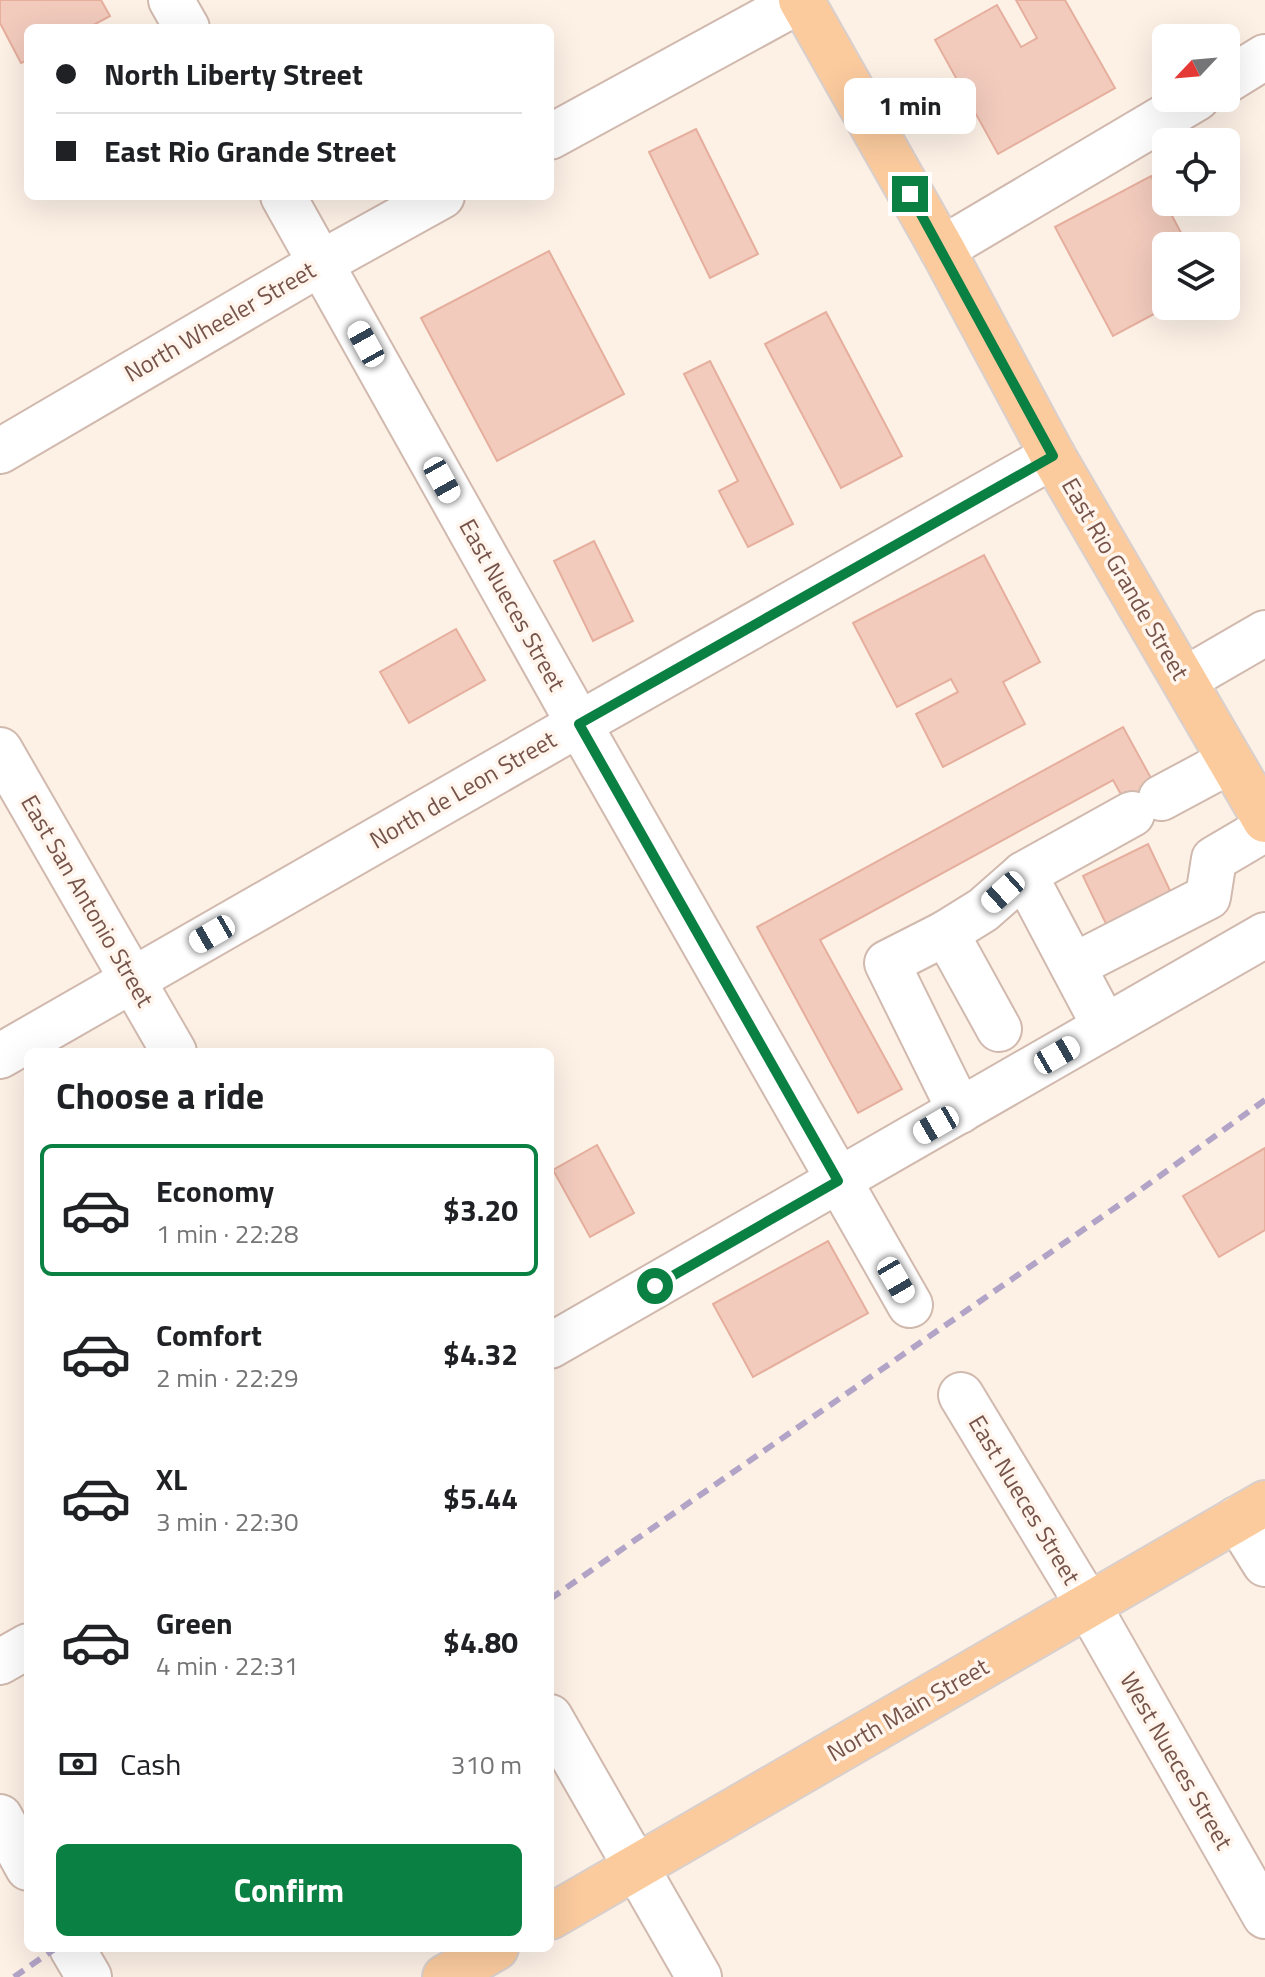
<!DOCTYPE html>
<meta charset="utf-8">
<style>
body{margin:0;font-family:"Titillium Web",sans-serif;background:#f2f2f2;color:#202124;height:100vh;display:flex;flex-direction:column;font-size:30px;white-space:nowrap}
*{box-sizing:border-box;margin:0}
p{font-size:26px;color:#757577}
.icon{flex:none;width:44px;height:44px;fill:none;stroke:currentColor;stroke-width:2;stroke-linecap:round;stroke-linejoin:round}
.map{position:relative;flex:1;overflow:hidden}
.details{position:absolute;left:24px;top:1048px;width:530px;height:904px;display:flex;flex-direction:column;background:#fff;border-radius:12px;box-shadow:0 8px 32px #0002}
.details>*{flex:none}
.banner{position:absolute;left:24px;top:24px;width:530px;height:176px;border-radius:12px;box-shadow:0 8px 32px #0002;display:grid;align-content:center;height:176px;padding:0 32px;background:#fff}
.needle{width:52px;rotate:244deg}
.tools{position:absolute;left:1152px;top:24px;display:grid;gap:16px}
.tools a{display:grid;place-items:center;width:88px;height:88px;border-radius:12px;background:#fff;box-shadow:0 8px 32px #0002;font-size:40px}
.end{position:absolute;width:36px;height:36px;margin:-18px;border:10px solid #0b8043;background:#fff;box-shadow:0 0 0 4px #fff}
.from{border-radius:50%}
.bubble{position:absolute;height:56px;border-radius:12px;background:#fff;box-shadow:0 8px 32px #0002;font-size:26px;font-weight:700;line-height:56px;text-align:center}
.car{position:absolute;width:24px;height:48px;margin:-24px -12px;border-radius:10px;box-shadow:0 0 6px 2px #0007;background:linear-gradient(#fff 24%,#345 0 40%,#fff 0 76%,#345 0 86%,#fff 0)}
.banner b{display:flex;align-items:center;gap:28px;height:76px;font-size:30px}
.banner b+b{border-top:2px solid #e0e0e0}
.banner i{width:20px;height:20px;background:#202124}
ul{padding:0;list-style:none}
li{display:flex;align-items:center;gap:24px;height:132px;margin:0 16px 12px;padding:0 16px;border:4px solid transparent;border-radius:12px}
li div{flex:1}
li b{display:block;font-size:30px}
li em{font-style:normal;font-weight:700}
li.on{border-color:#0b8043}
li>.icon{width:72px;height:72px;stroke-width:1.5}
h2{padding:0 32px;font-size:36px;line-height:96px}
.pay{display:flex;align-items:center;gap:20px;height:88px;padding:0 32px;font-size:30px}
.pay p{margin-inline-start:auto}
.action{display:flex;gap:16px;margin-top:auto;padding:16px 32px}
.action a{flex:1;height:92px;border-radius:12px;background:#0b8043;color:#fff;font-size:32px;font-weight:700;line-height:92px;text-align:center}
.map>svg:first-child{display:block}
</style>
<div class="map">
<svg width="1265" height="1977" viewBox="0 0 1265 1977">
<rect width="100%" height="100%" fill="#fdf1e6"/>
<g fill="#f2cbbd" stroke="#e5ae9d" stroke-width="2">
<polygon points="0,0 101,0 110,16 88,28 28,28 28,60 21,63 0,23"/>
<polygon points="1016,0 1065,0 1115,88 998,154 935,40 997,5 1021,47 1037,38"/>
<polygon points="696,129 758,254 710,278 649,152"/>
<polygon points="1151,176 1188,246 1166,246 1166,306 1169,306 1113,336 1055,227"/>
<polygon points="549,251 624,394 497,461 421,318"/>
<polygon points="826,312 902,456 841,488 765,344"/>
<polygon points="710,361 793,524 748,547 719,491 738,481 684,374"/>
<polygon points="594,541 633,621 593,641 554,561"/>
<polygon points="984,555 1040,662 1003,682 1025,724 943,767 916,714 958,692 951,679 897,707 853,623"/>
<polygon points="456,629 485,680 409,723 380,672"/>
<polygon points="1123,727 1169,811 1139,827 1113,780 820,940 902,1089 858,1113 757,927"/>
<polygon points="1148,844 1174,899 1109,930 1083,876"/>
<polygon points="597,1145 634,1213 590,1237 553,1170"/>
<polygon points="1265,1148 1265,1230 1219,1257 1183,1196"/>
<polygon points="828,1241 868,1313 753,1377 713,1304"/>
</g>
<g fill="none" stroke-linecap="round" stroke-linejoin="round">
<defs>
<g id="minor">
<polyline points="171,0 187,28"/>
<polyline points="1226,81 1265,57"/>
<polyline points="550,137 801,0"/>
<polyline points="283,196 579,724 910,1305"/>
<polyline points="942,249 1197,98"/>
<polyline points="0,451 321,263 442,196"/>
<polyline points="1184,680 1265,633"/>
<polyline points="0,750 174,1052"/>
<polyline points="1161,798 1230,761"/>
<polyline points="1024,874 1132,814"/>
<polyline points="946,933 983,910 1024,874 1105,1027"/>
<polyline points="1073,966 1208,897 1214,859 1265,829"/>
<polyline points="0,1056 579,724 1053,456"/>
<polyline points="960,1111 887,963 946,933 999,1029"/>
<polyline points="550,1346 1265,935"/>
<polyline points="961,1395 1088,1605 1265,1916"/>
<polyline points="1237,1519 1265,1564"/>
<polyline points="0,1662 28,1646"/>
<polyline points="550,1717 699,1977"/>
<polyline points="0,1817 28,1868"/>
<polyline points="72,1948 89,1977"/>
</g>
<g id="major">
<polyline points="801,0 942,249 1053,456 1265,820"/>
<polyline points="550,1917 1265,1503"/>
<polyline points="445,1977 496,1948"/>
</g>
</defs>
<use href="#minor" stroke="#d1b9ae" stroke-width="48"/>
<use href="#major" stroke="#d9cfcc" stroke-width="48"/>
<use href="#minor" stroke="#fff" stroke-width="44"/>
<use href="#major" stroke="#fbcb9e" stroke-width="44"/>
<g stroke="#b2a4c7" stroke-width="6" stroke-dasharray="12 8" stroke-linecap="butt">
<polyline points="550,1599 1132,1196 1265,1100"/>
<polyline points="14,1977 56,1948"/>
</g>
</g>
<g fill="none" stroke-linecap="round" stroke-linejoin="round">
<polyline stroke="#0b8043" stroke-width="10" points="655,1286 838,1181 579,724 1053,456 910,194"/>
</g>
<g text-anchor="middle" stroke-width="7" stroke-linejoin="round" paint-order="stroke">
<g font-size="24" fill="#76544a" stroke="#fff5ed">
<text transform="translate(220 322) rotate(-30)" y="8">North Wheeler Street</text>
<text transform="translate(1125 579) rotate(60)" y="8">East Rio Grande Street</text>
<text transform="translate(512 605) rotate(61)" y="8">East Nueces Street</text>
<text transform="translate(463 790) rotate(-30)" y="8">North de Leon Street</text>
<text transform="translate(87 901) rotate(60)" y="8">East San Antonio Street</text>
<text transform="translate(1024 1500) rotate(59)" y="8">East Nueces Street</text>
<text transform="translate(908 1710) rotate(-30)" y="8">North Main Street</text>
<text transform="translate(1176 1761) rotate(60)" y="8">West Nueces Street</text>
</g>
</g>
</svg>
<div class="tools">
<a><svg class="needle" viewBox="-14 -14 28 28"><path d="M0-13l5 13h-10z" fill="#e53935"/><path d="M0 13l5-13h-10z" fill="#757577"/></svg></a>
<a><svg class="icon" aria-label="locate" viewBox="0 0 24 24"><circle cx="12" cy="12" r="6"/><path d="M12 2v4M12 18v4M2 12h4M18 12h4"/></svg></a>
<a><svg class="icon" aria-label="layers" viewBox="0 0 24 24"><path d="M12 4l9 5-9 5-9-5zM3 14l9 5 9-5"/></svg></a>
</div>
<i class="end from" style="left:655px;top:1286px"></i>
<i class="end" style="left:910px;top:194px"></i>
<div class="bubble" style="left:844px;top:78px;width:132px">1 min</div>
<i class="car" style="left:366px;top:344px;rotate:331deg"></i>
<i class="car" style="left:442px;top:480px;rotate:151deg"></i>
<i class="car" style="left:1003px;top:892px;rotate:228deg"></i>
<i class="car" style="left:212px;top:934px;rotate:240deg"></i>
<i class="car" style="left:1057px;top:1055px;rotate:60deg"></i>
<i class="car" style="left:936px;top:1125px;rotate:240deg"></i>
<i class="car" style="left:896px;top:1280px;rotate:150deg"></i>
<div class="banner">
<b><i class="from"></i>North Liberty Street</b>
<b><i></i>East Rio Grande Street</b>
</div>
<section class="details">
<h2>Choose a ride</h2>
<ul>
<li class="on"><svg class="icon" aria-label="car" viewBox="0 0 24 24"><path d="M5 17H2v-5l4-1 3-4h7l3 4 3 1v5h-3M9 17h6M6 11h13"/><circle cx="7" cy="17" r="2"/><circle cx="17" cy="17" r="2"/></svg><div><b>Economy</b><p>1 min · 22:28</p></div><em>$3.20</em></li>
<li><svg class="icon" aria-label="car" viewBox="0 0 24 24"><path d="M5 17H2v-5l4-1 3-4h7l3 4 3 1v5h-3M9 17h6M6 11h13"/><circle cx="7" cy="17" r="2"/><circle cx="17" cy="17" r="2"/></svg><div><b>Comfort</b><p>2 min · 22:29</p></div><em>$4.32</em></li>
<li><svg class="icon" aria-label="car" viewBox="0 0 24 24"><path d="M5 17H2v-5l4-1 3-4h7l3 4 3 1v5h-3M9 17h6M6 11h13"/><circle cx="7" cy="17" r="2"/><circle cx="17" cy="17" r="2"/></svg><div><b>XL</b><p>3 min · 22:30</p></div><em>$5.44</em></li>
<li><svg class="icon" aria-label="car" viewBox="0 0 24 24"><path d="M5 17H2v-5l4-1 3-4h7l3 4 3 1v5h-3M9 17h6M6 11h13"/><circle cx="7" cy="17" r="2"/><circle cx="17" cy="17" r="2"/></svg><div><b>Green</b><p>4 min · 22:31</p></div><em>$4.80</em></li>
</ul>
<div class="pay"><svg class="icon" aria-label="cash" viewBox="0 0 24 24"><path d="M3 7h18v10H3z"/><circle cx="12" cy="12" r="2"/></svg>Cash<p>310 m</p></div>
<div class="action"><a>Confirm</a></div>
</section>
</div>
